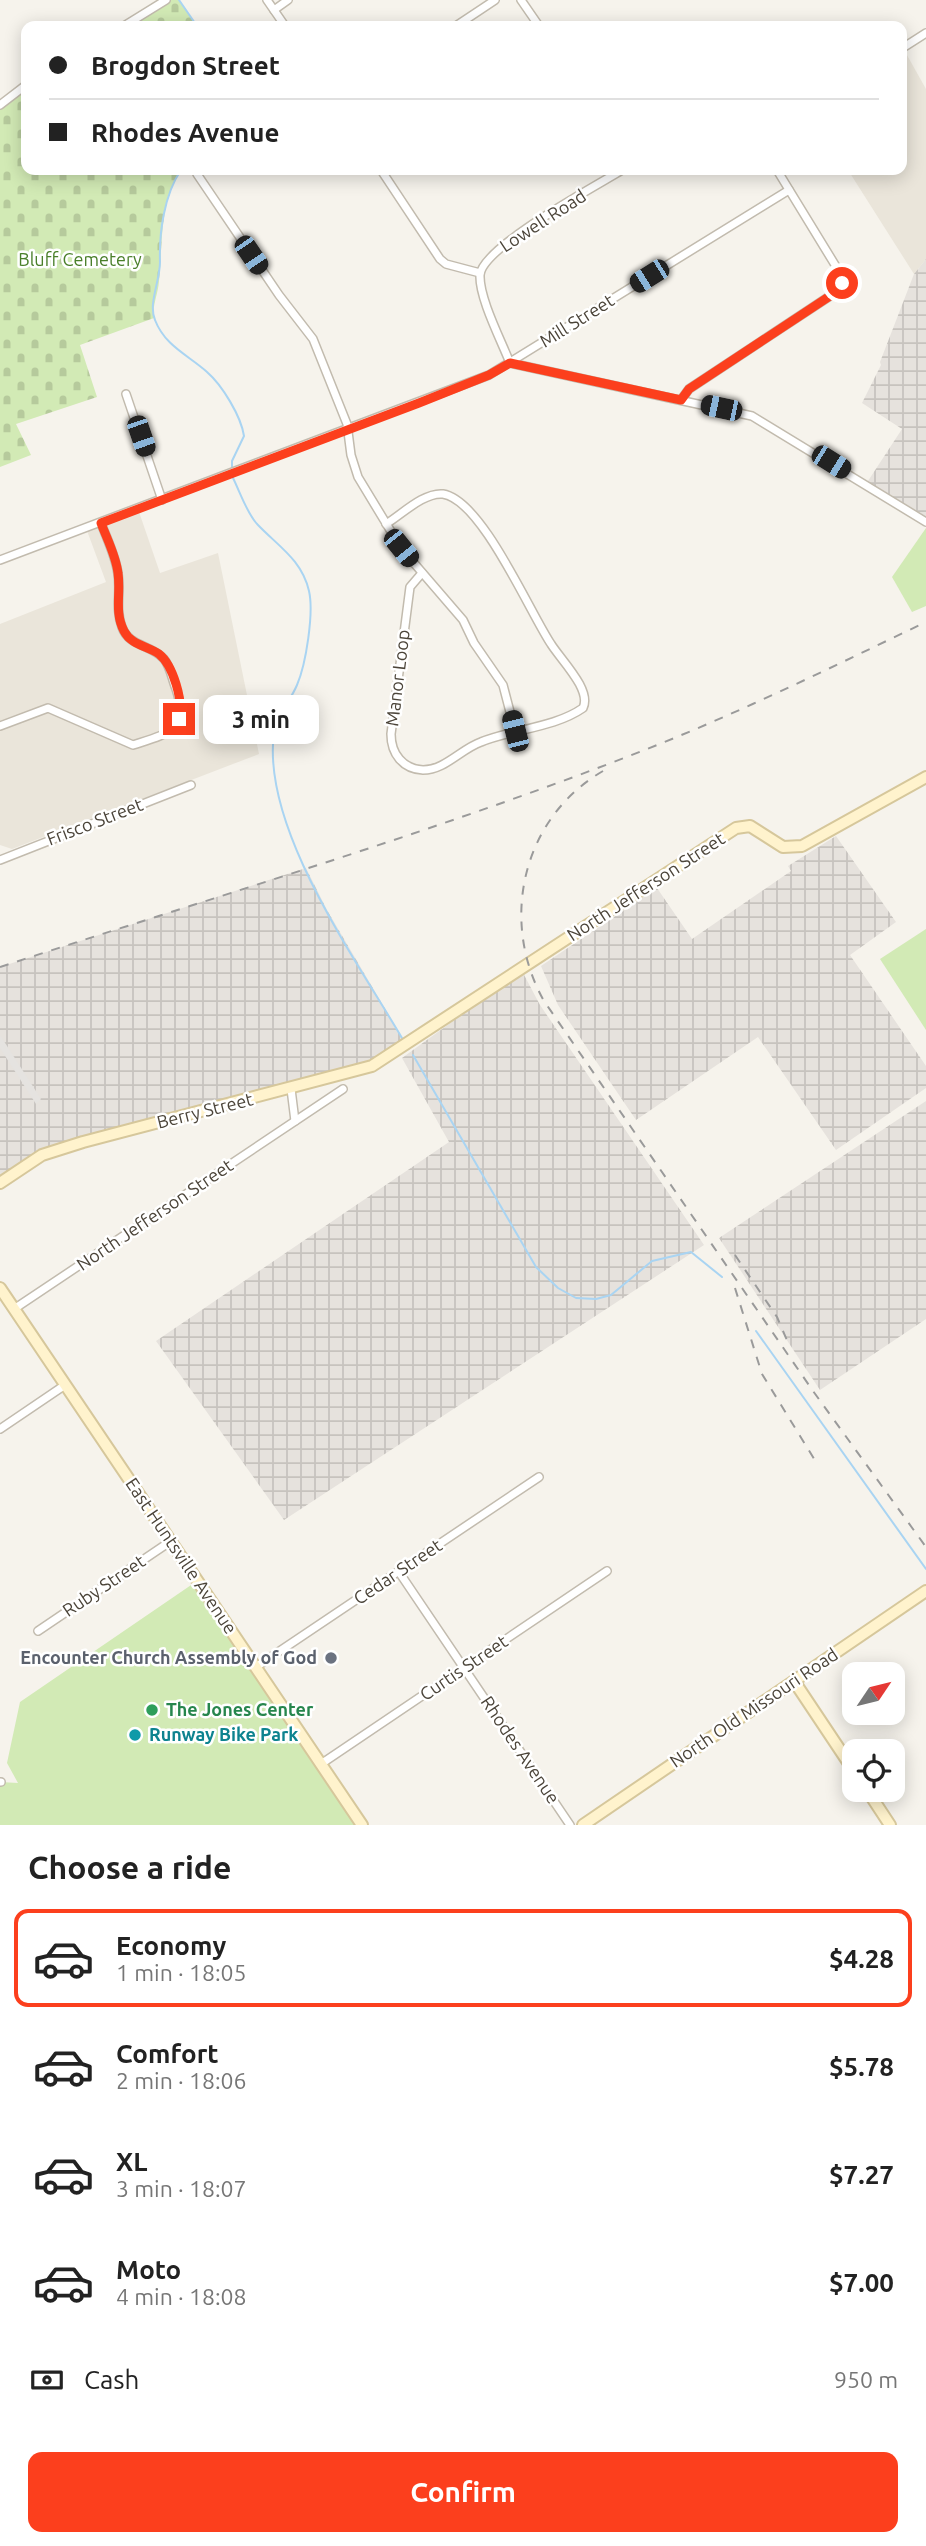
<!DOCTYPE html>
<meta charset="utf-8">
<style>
body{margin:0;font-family:Ubuntu,sans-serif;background:#f6f6f6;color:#222;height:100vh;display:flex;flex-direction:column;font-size:26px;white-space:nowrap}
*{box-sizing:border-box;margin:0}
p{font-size:23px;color:#767676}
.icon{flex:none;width:38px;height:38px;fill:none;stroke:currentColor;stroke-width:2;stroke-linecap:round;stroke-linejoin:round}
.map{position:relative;height:1825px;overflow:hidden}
.drawer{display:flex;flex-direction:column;background:#fff;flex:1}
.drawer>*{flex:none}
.hud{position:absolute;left:21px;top:21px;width:886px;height:154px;border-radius:14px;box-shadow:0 4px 18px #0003;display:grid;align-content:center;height:154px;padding:0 28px;background:#fff}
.needle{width:46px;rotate:55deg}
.buttons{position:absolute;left:842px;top:1662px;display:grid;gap:14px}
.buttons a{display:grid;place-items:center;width:63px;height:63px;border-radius:14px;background:#fff;box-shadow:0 4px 18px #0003;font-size:35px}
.end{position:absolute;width:32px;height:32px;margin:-16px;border:9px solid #fc3f1d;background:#fff;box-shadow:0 0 0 4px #fff}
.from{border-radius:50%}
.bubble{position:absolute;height:49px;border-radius:14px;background:#fff;box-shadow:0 4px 18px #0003;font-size:23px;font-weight:600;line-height:49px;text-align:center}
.car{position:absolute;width:21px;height:42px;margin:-21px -10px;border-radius:9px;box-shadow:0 0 5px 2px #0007;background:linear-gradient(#222 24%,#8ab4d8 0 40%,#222 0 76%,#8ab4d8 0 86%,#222 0)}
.hud b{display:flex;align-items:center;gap:24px;height:66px;font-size:26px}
.hud b+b{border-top:2px solid #e0e0e0}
.hud i{width:18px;height:18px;background:#222}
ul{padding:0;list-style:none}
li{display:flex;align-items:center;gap:21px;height:98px;margin:0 14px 10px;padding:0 14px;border:4px solid transparent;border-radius:14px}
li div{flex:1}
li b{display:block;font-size:26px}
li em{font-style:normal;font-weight:600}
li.active{border-color:#fc3f1d}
li>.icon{width:63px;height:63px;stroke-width:1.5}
h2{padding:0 28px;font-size:32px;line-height:84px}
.pay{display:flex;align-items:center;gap:18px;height:77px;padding:0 28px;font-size:26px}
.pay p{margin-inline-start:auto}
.action{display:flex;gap:14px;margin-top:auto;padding:14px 28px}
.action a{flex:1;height:80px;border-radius:14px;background:#fc3f1d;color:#fff;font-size:28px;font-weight:600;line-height:80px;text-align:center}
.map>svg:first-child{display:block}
</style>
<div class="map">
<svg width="926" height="1825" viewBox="0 0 926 1825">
<defs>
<pattern id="industrial-grid" width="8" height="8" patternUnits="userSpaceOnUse" patternTransform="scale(1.75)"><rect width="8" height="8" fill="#e6e2dd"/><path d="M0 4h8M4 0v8" fill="none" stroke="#c7c3be"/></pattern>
<pattern id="cemetery-stones" width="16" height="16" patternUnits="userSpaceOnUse" patternTransform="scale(1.75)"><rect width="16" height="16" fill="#d2eab5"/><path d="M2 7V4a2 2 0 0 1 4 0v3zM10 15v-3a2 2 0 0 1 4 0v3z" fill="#b6ca9c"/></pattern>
</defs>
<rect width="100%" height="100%" fill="#f6f3ec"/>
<g fill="#eae5da">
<polygon points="903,48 926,89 926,259 914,274 848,170 901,170"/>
<polygon points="138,509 160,573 218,553 259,754 12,849 0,845 0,624 106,582 86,528"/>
</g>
<g fill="url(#industrial-grid)">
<polygon points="926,259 926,522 866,484 902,429 862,403 881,365 880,362 914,274"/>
<polygon points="836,836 896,922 850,955 926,1066 926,1088 836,1150 758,1037 636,1120 558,1005 541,966 657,888 692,939 791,871 788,866"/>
<polygon points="306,868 327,910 407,1046 391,1056 42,1155 0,1183 0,967"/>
<polygon points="522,971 540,1005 704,1245 284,1520 156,1341 449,1142 402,1058"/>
<polygon points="926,1101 926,1319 820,1390 719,1238"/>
</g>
<g fill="url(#cemetery-stones)">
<polygon points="166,0 179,0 197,26 124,26"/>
<path d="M26,85v85h155c-22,33 -18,73 -22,111 -1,14 -7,24 -5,37l-74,27 17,52 -81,27 15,31 -31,12v-362z"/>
</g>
<g fill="#d2eab5">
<polygon points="926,528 926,606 912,612 892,577"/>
<polygon points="926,929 926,1030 880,959"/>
<polygon points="197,1581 362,1825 0,1825 0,1782 18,1783 7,1763 20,1702"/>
</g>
<polygon fill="#e5e3e0" points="0,1035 41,1099 36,1104 0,1048"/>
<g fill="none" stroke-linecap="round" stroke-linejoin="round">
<g stroke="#a9d4f2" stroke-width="2">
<polyline points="179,0 197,26"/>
<path d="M181,170c-17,25 -22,63 -21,92 0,19 -12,42 -5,58 10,26 33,35 52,52 15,13 34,44 37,64l-12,25v8"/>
<path d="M233,478c7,14 14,36 25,47 20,21 44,35 51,66 5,22 -3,73 -12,94 -7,17 -20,29 -23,48 -13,94 81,225 128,305"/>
<polyline points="413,1055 536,1267 558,1288 576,1298 596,1299 611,1295 652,1261 691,1252 722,1277"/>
<polyline points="756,1331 926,1569"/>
</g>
<defs>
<g id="street">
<polyline points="267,0 285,26"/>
<polyline points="521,0 539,26"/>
<polyline points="274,10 288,0"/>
<polyline points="124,26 166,0"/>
<polyline points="456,26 495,0"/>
<polyline points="901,49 926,33"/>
<polyline points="0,105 26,85"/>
<polyline points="381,170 440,259 446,264 480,273"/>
<polyline points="197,174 279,295 313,339 347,424 351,455 358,477 401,548 463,620 474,643 503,685 515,731"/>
<polyline points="510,363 752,416 926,522"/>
<path d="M510,363c-9,-23 -31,-65 -30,-88 2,-28 116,-89 142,-105"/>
<polyline points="126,394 162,500"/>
<polyline points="681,400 689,389 836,292 842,283 840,273 777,170"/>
<path d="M386,524c15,-9 38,-32 57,-30 39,6 87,119 108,150 10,16 41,46 32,64 -29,20 -70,21 -102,34 -20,7 -36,28 -58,28 -20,-1 -32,-16 -32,-36l19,-147 12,-14"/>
<polyline points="0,560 489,375 789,190"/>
<path d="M0,726l48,-18 85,37c34,-11 57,-15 43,-56 -4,-10 -6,-23 -12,-30 -13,-15 -35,-12 -42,-32 -7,-18 -1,-35 -4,-53 -2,-17 -11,-35 -17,-51"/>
<polyline points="0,860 191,785"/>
<polyline points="291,1089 295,1121"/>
<polyline points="14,1309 343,1089"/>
<polyline points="0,1429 65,1385"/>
<polyline points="399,1572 570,1825"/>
<polyline points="38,1631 171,1541"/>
<polyline points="256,1667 539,1477"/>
<polyline points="321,1764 607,1571"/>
<polyline points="0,1782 1,1782"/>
</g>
<g id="secondary">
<polyline points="0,1183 42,1155 83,1142 372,1066 736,828 750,826 783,847 802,846 926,777"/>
<polyline points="0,1288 362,1825"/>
<polyline points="794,1681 854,1771"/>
<polyline points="867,1790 890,1825"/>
<polyline points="583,1825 926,1591"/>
</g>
</defs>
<use href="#street" stroke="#c2bbae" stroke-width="10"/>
<use href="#secondary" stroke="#d6c79b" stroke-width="14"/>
<use href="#street" stroke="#fff" stroke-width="7"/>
<use href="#secondary" stroke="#fff3cd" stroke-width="10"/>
<g stroke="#9a9a9a" stroke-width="2" stroke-dasharray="9 9" stroke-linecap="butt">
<path d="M603,771c-81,47 -104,150 -59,230l269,390 113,156"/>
<path d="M0,967c214,-70 432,-134 642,-216 97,-38 190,-84 284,-129"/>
<polyline points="735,1255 777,1317 789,1345"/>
<polyline points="735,1288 762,1374 816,1462"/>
</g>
</g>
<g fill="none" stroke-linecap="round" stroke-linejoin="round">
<path stroke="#fc3f1d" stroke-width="9" d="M179,719c5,-17 -6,-54 -20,-65 -12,-8 -28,-9 -35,-23 -10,-19 -3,-38 -6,-58 -2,-17 -11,-34 -17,-50l318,-120 70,-28 21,-12 171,37 8,-11 147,-97 6,-9"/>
</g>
<circle fill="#6b7280" stroke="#fff" stroke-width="2.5" cx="331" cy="1658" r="7"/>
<circle fill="#2e9e5b" stroke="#fff" stroke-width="2.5" cx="152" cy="1710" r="7"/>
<circle fill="#0f9aa8" stroke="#fff" stroke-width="2.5" cx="135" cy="1735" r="7"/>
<g text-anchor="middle" stroke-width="5" stroke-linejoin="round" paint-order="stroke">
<g font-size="18" fill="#4b4439" stroke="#fff">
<text transform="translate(543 221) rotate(-33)" y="6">Lowell Road</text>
<text transform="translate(577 321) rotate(-32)" y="6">Mill Street</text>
<text transform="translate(398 678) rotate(-83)" y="6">Manor Loop</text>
<text transform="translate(95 822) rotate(-21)" y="6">Frisco Street</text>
<text transform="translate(646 887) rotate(-33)" y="6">North Jefferson Street</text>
<text transform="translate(205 1111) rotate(-14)" y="6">Berry Street</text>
<text transform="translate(155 1215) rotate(-34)" y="6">North Jefferson Street</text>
<text transform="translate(181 1556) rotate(56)" y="6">East Huntsville Avenue</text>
<text transform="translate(398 1572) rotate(-34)" y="6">Cedar Street</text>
<text transform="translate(104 1586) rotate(-34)" y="6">Ruby Street</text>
<text transform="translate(464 1668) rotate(-34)" y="6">Curtis Street</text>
<text transform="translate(754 1708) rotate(-34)" y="6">North Old Missouri Road</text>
<text transform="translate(520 1750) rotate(56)" y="6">Rhodes Avenue</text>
</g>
<g font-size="18" fill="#4a7f2a" stroke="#fff">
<text x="80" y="266">Bluff Cemetery</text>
</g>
<g font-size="18" font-weight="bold" fill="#5b616d" stroke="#fff" text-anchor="end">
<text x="317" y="1664">Encounter Church Assembly of God</text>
</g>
<g font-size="18" font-weight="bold" fill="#27864d" stroke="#fff" text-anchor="start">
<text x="166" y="1716">The Jones Center</text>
</g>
<g font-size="18" font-weight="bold" fill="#0d838f" stroke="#fff" text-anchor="start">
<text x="149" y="1741">Runway Bike Park</text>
</g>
</g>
</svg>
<div class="buttons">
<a><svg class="needle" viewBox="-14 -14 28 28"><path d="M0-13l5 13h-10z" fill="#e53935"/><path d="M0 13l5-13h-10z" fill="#767676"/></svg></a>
<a><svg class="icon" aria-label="locate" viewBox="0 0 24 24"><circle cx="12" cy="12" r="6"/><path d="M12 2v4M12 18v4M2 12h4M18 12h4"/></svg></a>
</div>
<i class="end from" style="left:842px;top:283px"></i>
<i class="end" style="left:179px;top:719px"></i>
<div class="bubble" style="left:203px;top:695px;width:116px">3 min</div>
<i class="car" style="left:251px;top:255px;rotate:146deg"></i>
<i class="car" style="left:649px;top:276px;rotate:238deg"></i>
<i class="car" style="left:721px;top:408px;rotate:282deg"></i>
<i class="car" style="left:141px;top:436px;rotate:161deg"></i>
<i class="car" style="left:831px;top:462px;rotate:122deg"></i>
<i class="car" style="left:401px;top:548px;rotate:141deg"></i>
<i class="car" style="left:515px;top:731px;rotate:346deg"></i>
<div class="hud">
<b><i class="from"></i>Brogdon Street</b>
<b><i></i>Rhodes Avenue</b>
</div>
</div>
<section class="drawer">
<h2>Choose a ride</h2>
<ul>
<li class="active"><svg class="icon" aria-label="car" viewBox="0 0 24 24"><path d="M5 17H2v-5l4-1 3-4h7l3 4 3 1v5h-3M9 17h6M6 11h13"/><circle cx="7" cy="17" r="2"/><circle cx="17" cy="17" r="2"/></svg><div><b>Economy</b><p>1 min · 18:05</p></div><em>$4.28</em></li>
<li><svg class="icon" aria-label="car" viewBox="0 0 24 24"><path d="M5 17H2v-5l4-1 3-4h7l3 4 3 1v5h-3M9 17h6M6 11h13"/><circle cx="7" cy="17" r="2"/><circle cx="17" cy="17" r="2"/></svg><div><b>Comfort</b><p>2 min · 18:06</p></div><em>$5.78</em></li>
<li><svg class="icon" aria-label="car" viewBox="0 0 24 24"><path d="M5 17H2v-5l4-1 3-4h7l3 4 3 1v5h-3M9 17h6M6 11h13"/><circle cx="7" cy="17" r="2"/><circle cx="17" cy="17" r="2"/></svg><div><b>XL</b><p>3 min · 18:07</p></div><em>$7.27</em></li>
<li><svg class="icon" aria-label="car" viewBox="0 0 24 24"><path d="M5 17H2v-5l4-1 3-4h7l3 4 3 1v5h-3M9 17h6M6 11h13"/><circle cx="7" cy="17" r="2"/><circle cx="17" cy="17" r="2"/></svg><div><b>Moto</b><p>4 min · 18:08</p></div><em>$7.00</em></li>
</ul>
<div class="pay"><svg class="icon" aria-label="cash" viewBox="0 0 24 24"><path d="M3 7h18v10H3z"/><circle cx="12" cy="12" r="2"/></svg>Cash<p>950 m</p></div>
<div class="action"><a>Confirm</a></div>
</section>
